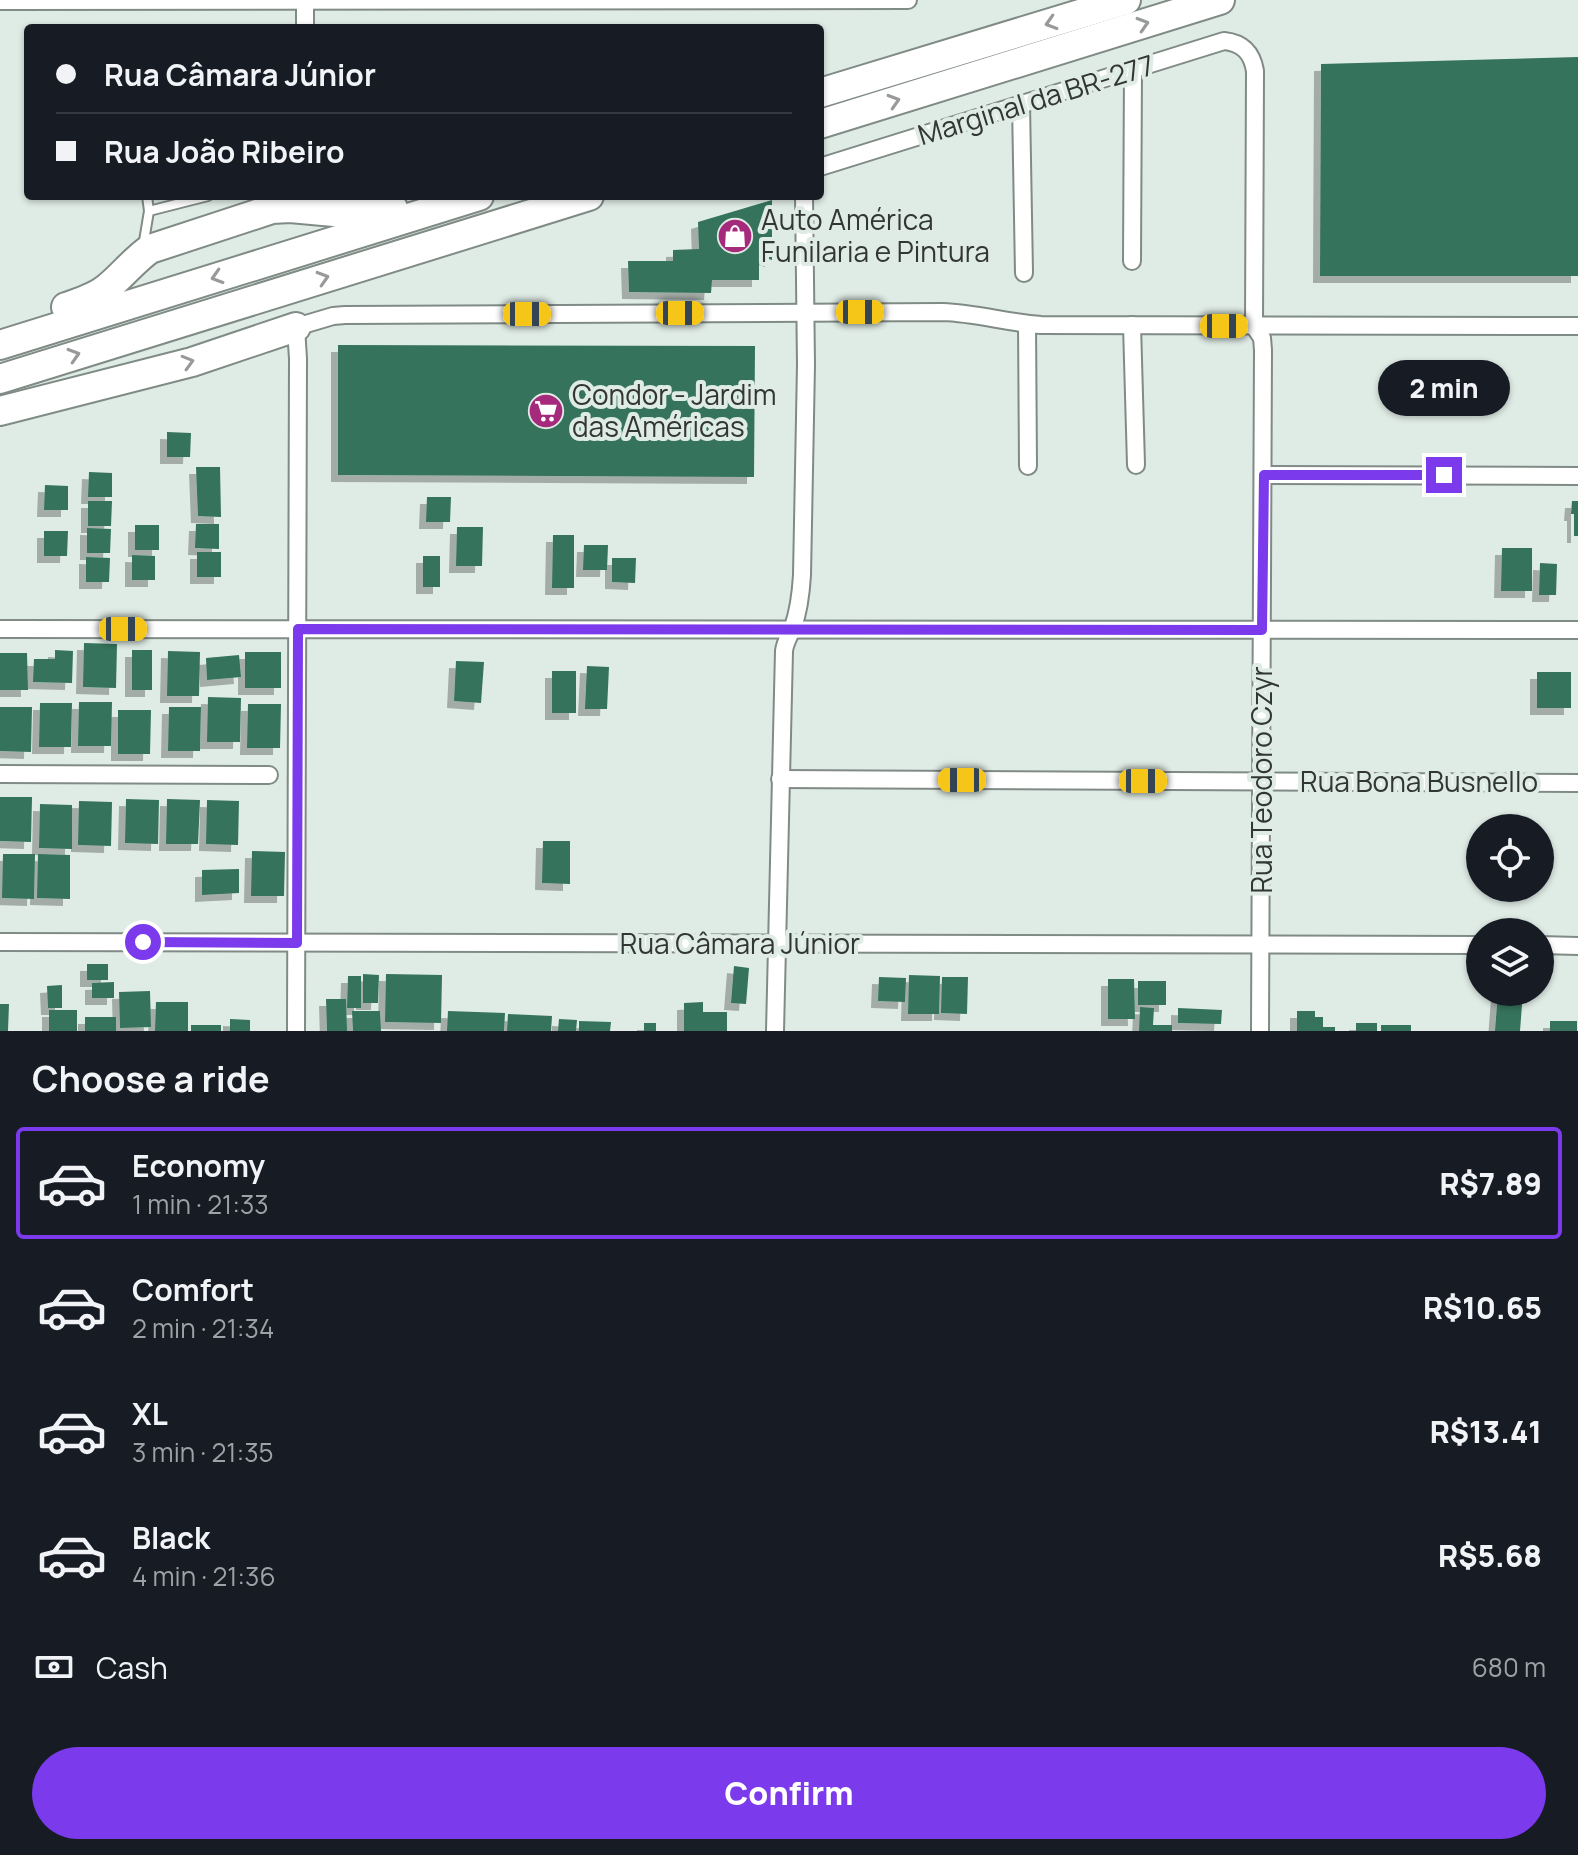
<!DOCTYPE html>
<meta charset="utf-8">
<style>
body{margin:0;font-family:Manrope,sans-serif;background:#242831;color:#f1f3f6;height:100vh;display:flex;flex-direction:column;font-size:30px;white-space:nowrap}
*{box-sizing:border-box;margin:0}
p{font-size:26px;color:#9ea1a6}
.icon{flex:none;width:44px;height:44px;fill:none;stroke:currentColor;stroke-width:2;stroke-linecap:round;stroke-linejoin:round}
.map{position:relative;height:1031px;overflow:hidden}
.sheet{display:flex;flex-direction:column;background:#171b24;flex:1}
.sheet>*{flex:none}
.guide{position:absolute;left:24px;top:24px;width:800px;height:176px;border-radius:8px;box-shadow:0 2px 6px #0004;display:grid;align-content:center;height:176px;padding:0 32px;background:#171b24}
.controls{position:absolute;left:1466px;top:814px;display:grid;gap:16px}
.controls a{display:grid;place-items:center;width:88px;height:88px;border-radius:50%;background:#171b24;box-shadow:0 2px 6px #0004;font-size:40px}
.end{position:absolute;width:36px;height:36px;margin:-18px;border:10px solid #7c3aed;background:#fff;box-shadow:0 0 0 4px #fff}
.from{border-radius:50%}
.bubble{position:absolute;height:56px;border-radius:28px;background:#171b24;box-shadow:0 2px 6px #0004;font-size:26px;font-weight:800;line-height:56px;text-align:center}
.car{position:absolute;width:24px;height:48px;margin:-24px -12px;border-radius:10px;box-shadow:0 0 6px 2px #0007;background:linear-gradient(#f5c518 24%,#345 0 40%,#f5c518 0 76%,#345 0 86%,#f5c518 0)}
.guide b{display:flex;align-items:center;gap:28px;height:76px;font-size:30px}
.guide b+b{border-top:2px solid #363941}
.guide i{width:20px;height:20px;background:#f1f3f6}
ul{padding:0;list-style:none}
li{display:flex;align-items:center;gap:24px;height:112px;margin:0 16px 12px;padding:0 16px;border:4px solid transparent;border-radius:8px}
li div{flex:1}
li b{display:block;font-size:30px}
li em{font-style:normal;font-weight:800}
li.selected{border-color:#7c3aed}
li>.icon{width:72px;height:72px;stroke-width:1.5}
h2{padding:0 32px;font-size:36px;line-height:96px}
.pay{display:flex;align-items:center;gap:20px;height:88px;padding:0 32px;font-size:30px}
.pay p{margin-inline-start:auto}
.action{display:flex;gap:16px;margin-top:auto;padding:16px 32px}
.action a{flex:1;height:92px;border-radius:48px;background:#7c3aed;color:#fff;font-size:32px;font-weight:800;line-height:92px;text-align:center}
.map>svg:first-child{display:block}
</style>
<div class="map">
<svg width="1578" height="1031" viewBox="0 0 1578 1031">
<defs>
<filter id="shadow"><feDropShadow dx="-7" dy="7" stdDeviation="0" flood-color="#0004"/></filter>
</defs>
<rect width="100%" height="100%" fill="#dfebe5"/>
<g fill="#35735b" filter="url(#shadow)">
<polygon points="1578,57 1578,276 1320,276 1321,64"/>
<polygon points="772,200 772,260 759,256 759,280 712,280 711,293 629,292 628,261 673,261 673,250 699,249 698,222"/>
<polygon points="338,345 755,346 754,477 338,475"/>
<polygon points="167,432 191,433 190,457 167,457"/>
<polygon points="196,467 220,467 221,517 198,516"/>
<polygon points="89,472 112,473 112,497 88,497"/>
<polygon points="45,485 68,486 68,510 44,510"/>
<polygon points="427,497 451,497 450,522 426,522"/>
<polygon points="88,501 112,501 111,526 88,526"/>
<polygon points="1572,501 1578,501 1578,536 1574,536 1574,514 1571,514"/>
<polygon points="196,524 219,524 219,549 195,548"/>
<rect x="135" y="525" width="24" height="25"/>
<polygon points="457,527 483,527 482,566 456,566"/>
<polygon points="87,528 111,529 110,553 87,553"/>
<polygon points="44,531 68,531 67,556 44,556"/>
<polygon points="553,535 574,535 574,588 552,588"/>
<polygon points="584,545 608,545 607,570 583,570"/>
<polygon points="1502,548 1532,548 1532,591 1501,591"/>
<rect x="197" y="552" width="24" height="25"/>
<polygon points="132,555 155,556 155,580 132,580"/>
<rect x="423" y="556" width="17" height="31"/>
<polygon points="86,557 110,558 109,582 86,582"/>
<polygon points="612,558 636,558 635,583 612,582"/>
<polygon points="1540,563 1557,564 1556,595 1539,595"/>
<polygon points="84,643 117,644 116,688 83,687"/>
<polygon points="55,650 73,651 72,683 33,682 34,659 55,659"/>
<rect x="132" y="650" width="20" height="40"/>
<polygon points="168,651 200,652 199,696 167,696"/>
<rect x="245" y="652" width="36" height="36"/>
<polygon points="0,653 27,653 28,690 0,690"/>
<polygon points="239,655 241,677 207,680 206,658"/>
<polygon points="456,661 484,662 481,703 454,701"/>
<polygon points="587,666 609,667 607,709 585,709"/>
<rect x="552" y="671" width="24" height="42"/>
<rect x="1537" y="672" width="34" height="36"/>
<polygon points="208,697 241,698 240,742 207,742"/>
<polygon points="79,702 112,702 111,746 78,746"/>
<polygon points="40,703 72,703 71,747 39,747"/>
<polygon points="248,704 281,704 280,748 247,748"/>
<polygon points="0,707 32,707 31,752 0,751"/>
<polygon points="169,707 201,707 200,751 168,751"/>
<polygon points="118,710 151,710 150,754 118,754"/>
<polygon points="0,797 32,797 31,842 0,841"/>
<polygon points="126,799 159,800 158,844 125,843"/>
<polygon points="167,799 200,800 198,844 166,844"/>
<polygon points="207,800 239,801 238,845 206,844"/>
<polygon points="79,801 112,802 111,846 78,845"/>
<polygon points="40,804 72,805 72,849 39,848"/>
<polygon points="543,841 570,841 570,884 542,883"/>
<polygon points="252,851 285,852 284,896 251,896"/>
<polygon points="3,854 35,854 34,899 2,898"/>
<polygon points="38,854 70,855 70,899 37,898"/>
<polygon points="239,869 239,893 202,895 202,870"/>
<rect x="87" y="964" width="21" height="16"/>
<polygon points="734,966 749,968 746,1004 731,1003"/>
<polygon points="363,974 379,975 378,1003 363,1003"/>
<polygon points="386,974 442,975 441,1023 385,1022"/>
<polygon points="909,975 940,976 939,1014 908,1014"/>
<polygon points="348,976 361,976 361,1008 347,1008"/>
<polygon points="879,977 906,978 905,1002 878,1001"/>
<polygon points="942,977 968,977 967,1014 941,1013"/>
<polygon points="1108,979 1134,979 1135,1019 1108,1019"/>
<rect x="1138" y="981" width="28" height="24"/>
<polygon points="114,982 114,998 92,998 92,983"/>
<polygon points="62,985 62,1008 48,1008 47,986"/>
<polygon points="150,991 151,1027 120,1028 119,992"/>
<polygon points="1498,992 1523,992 1520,1031 1495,1031"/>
<polygon points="326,999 346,999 347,1031 327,1031"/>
<polygon points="156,1002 188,1002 188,1031 155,1031"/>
<polygon points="703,1002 703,1012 727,1012 727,1031 684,1031 684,1003"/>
<polygon points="0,1004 9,1004 8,1031 0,1031"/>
<polygon points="1140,1007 1154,1008 1153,1025 1172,1025 1172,1031 1139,1031"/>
<polygon points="1178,1008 1222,1010 1221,1024 1178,1023"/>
<rect x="49" y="1010" width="28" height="21"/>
<polygon points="352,1011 380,1011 381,1031 353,1031"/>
<polygon points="448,1011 505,1013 504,1031 447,1031"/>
<polygon points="1297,1011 1315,1011 1315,1017 1323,1017 1323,1027 1335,1027 1335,1031 1297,1031"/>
<polygon points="508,1014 552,1016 551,1031 507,1031"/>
<rect x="85" y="1017" width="31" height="14"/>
<polygon points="230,1019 250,1020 250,1031 230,1031"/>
<polygon points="559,1019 577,1020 576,1031 558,1031"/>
<polygon points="579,1021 611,1022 610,1031 579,1031"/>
<rect x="1550" y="1021" width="27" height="10"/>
<rect x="644" y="1023" width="12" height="8"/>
<rect x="1356" y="1023" width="21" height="8"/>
<rect x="191" y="1025" width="30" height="6"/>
<rect x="1381" y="1025" width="30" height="6"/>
</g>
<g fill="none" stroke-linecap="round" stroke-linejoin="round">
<defs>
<g id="service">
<polyline points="149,211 208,196"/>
<polyline points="143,247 149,211 147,196"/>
</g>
<g id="minor">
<polyline points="0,1 908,0"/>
<polyline points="305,28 305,0"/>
<polyline points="1021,104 1024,273"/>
<path d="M820,167l404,-126c19,2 28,12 31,30l-1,255 8,12 1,12 -3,681"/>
<polyline points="1132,261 1133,70"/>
<polyline points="1027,324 1028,466"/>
<polyline points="1132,325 1136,465"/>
<polyline points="1264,475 1578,476"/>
<polyline points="0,629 1578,630"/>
<polyline points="0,774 269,775"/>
<polyline points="780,779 1578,783"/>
<polyline points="0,942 1480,945"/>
<polyline points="1540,945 1578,946"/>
<path d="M296,1031l2,-672 -2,-32 37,-11 12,-1 598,-3c33,1 65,11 98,13l537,1"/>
<path d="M775,1031l9,-380c1,-9 6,-16 9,-24 6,-17 8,-35 9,-52l4,-210 -2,-169"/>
</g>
<g id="motorway">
<polyline points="820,93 1126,0"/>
<polyline points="820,124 1220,0"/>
<path d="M66,307c14,-5 29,-9 41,-19 15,-12 27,-28 43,-39l122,-40 18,-1 55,5 48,-5"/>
<polyline points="0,345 479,196"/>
<polyline points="0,379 589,196"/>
<polyline points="0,411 192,362 296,327"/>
</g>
</defs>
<use href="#service" stroke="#808b86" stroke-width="12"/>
<use href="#minor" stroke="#808b86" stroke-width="20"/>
<use href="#motorway" stroke="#808b86" stroke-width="32"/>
<use href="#service" stroke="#fff" stroke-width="8"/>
<use href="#minor" stroke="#fff" stroke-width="16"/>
<use href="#motorway" stroke="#fff" stroke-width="28"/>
</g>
<defs><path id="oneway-chevron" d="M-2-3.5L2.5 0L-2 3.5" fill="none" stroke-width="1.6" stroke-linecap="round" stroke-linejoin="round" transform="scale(2)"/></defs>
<g stroke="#989a9a">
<use href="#oneway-chevron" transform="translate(1051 23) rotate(163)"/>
<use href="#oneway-chevron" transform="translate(1143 24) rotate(-17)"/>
<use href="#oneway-chevron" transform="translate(894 101) rotate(-17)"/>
<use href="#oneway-chevron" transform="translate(217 277) rotate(163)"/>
<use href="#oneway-chevron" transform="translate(323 278) rotate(-17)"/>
<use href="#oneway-chevron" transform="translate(74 355) rotate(-17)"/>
<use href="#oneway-chevron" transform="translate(188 362) rotate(-16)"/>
</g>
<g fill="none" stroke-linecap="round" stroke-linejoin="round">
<polyline stroke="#7c3aed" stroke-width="10" points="143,942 297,943 298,629 1262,630 1264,475 1444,475"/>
</g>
<defs>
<symbol id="shop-disc" viewBox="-11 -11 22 22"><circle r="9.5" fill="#a62a7c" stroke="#dfebe5"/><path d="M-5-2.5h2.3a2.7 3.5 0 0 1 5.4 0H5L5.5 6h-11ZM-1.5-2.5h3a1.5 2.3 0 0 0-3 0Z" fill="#fff"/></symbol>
<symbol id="supermarket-disc" viewBox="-11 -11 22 22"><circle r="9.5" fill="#a62a7c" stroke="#dfebe5"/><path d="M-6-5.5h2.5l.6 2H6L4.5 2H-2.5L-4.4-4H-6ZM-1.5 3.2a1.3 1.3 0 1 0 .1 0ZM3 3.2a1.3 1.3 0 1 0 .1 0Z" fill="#fff"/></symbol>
</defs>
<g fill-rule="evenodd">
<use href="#shop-disc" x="715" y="216" width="40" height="40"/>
<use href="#supermarket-disc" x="526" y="391" width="40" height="40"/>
</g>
<g text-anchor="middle" stroke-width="8" stroke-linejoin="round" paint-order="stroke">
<g font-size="28" fill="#323634" stroke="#dfebe5">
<text transform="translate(1036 100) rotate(-17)" y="10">Marginal da BR-277</text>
<text transform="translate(1262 780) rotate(-90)" y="10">Rua Teodoro Czyr</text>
<text x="1419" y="792">Rua Bona Busnello</text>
<text x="740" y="954">Rua Câmara Júnior</text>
</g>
<g font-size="28" fill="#323634" stroke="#dfebe5" text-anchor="start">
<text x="761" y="230">Auto América<tspan x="761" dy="32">Funilaria e Pintura</tspan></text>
<text x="572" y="405">Condor - Jardim<tspan x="572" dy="32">das Américas</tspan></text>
</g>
</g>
</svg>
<div class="controls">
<a><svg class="icon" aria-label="locate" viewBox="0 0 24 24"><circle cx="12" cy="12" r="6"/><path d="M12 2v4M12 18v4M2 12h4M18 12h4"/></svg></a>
<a><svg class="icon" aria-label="layers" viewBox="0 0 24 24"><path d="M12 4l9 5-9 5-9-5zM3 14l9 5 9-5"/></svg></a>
</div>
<i class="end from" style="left:143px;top:942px"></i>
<i class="end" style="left:1444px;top:475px"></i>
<div class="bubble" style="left:1378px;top:360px;width:132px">2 min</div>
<i class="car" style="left:860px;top:312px;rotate:90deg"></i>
<i class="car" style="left:680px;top:313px;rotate:90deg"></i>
<i class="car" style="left:527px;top:314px;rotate:90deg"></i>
<i class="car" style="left:1224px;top:326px;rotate:90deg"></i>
<i class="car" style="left:123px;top:629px;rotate:90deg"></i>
<i class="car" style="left:962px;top:780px;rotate:270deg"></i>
<i class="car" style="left:1143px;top:781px;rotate:90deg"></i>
<div class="guide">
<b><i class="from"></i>Rua Câmara Júnior</b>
<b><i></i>Rua João Ribeiro</b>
</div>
</div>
<section class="sheet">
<h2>Choose a ride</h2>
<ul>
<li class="selected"><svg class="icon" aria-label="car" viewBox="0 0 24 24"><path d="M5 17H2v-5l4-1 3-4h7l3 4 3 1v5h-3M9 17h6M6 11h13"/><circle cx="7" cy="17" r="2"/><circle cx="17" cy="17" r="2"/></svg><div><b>Economy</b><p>1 min · 21:33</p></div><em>R$7.89</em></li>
<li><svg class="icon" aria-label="car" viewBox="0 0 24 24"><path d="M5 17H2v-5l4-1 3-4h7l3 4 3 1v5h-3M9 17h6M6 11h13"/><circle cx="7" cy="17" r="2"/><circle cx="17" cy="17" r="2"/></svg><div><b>Comfort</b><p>2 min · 21:34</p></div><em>R$10.65</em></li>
<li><svg class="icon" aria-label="car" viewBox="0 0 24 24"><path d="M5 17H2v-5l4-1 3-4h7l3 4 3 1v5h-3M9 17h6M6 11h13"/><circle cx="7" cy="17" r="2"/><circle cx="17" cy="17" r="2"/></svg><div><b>XL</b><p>3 min · 21:35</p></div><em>R$13.41</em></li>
<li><svg class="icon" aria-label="car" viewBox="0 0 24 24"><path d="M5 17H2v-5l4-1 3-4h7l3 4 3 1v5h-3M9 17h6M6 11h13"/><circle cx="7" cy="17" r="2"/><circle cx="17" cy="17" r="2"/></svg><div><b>Black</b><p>4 min · 21:36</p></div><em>R$5.68</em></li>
</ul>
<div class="pay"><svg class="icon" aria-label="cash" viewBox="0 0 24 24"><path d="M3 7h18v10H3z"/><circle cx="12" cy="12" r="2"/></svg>Cash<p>680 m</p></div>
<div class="action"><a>Confirm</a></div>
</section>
